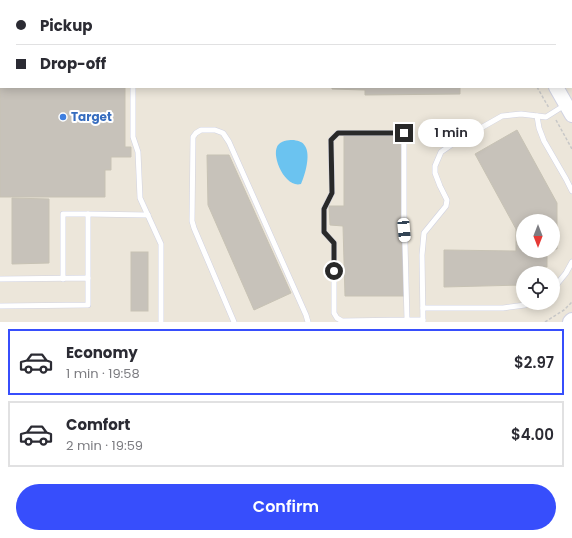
<!DOCTYPE html>
<meta charset="utf-8">
<style>
body{margin:0;font-family:Poppins,sans-serif;background:#f2f2f3;color:#2b2b33;height:100vh;display:flex;flex-direction:column;font-size:15px;white-space:nowrap}
*{box-sizing:border-box;margin:0}
p{font-size:13px;color:#7c7c81}
.icon{flex:none;width:22px;height:22px;fill:none;stroke:currentColor;stroke-width:2;stroke-linecap:round;stroke-linejoin:round}
.map{position:relative;height:322px;overflow:hidden}
.details{display:flex;flex-direction:column;background:#fff;flex:1}
.details>*{flex:none}
.guide{position:absolute;left:0px;top:0px;width:572px;height:88px;box-shadow:0 2px 10px #0003;display:grid;align-content:center;height:88px;padding:0 16px;background:#fff}
.needle{width:26px;rotate:180deg}
.buttons{position:absolute;left:516px;top:214px;display:grid;gap:8px}
.buttons a{display:grid;place-items:center;width:44px;height:44px;border-radius:50%;background:#fff;box-shadow:0 2px 10px #0003;font-size:20px}
.end{position:absolute;width:18px;height:18px;margin:-9px;border:5px solid #292929;background:#fff;box-shadow:0 0 0 2px #fff}
.from{border-radius:50%}
.bubble{position:absolute;height:28px;border-radius:14px;background:#fff;box-shadow:0 2px 10px #0003;font-size:13px;font-weight:600;line-height:28px;text-align:center}
.car{position:absolute;width:12px;height:24px;margin:-12px -6px;border-radius:5px;box-shadow:0 0 3px 1px #0007;background:linear-gradient(#fff 24%,#345 0 40%,#fff 0 76%,#345 0 86%,#fff 0)}
.guide b{display:flex;align-items:center;gap:14px;height:38px;font-size:15px}
.guide b+b{border-top:1px solid #e1e1e2}
.guide i{width:10px;height:10px;background:#2b2b33}
ul{padding:7px 0 0;list-style:none}
li{display:flex;align-items:center;gap:12px;height:66px;margin:0 8px 6px;padding:0 8px;border:2px solid #e1e1e2;border-radius:0px}
li div{flex:1}
li b{display:block;font-size:15px}
li em{font-style:normal;font-weight:600}
li.current{border-color:#374efc}
li>.icon{width:36px;height:36px;stroke-width:1.5}
.action{display:flex;gap:8px;margin-top:auto;padding:8px 16px}
.action a{flex:1;height:46px;border-radius:24px;background:#374efc;color:#fff;font-size:16px;font-weight:600;line-height:46px;text-align:center}
.map>svg:first-child{display:block}
</style>
<div class="map">
<svg width="572" height="322" viewBox="0 0 572 322">
<rect width="100%" height="100%" fill="#ece6da"/>
<path fill="#6bc3f0" d="M294,140c5,1 9,2 11,6 6,9 0,29 -4,38 -16,5 -32,-31 -22,-40 4,-4 11,-4 15,-4z"/>
<g fill="#c7c2ba" stroke="#c7c2b4">
<polygon points="0,0 125,0 125,1 1,1 1,87 125,87 125,147 131,147 131,157 111,157 111,170 105,170 105,197 0,197"/>
<polygon points="332,87 460,87 460,94 365,95 365,90 332,89"/>
<polygon points="517,130 557,203 557,249 553,249 553,221 523,221 523,251 547,251 547,267 535,268 535,273 523,273 522,285 444,287 444,250 516,251 516,229 475,154"/>
<polygon points="344,133 404,133 406,296 345,296 343,226 330,225 329,206 344,206"/>
<polygon points="207,155 229,155 291,293 254,310 208,205"/>
<polygon points="12,198 49,199 49,263 12,264"/>
<rect x="131" y="252" width="17" height="59"/>
</g>
<g fill="none" stroke-linecap="round" stroke-linejoin="round">
<defs>
<g id="lane">
<polyline points="133,1 133,0"/>
<polyline points="133,87 133,137 138,152 140,198 161,244 161,322"/>
<polyline points="537,116 539,128 544,141 566,179 572,191"/>
<polygon points="338,133 404,133 404,230 405,243 407,320 342,321 337,318 334,313 334,243 324,232 324,209 332,193 331,140"/>
<polyline points="88,214 148,215"/>
<polyline points="0,279 88,278 88,305 0,306"/>
<polyline points="63,279 63,214 88,214 88,278"/>
<polyline points="553,289 566,273 572,262"/>
<polyline points="423,308 503,308 525,305 528,303"/>
<polyline points="407,320 423,320"/>
<polyline points="234,322 194,228 192,221 193,137 196,133 201,130 215,130 223,133 229,142 306,315 308,322"/>
<polyline points="423,322 422,255 424,233 446,206 447,200 440,186 435,173 435,166 441,152 451,145 502,116 521,114 546,117 565,105"/>
</g>
<g id="secondary">
<polyline points="507,0 508,1"/>
<polyline points="556,87 572,115"/>
<polyline points="570,322 572,320"/>
</g>
</defs>
<use href="#lane" stroke="#d0d2e2" stroke-width="6"/>
<use href="#secondary" stroke="#d0d2e2" stroke-width="16"/>
<g stroke="#c7c7c7" stroke-width="1.5" stroke-dasharray="3 2" stroke-linecap="butt">
<polyline points="487,0 488,1"/>
<polyline points="537,87 549,108"/>
<polyline points="556,120 572,149"/>
<polyline points="545,322 564,310 572,302"/>
</g>
<use href="#lane" stroke="#fff" stroke-width="5"/>
<use href="#secondary" stroke="#fff" stroke-width="14"/>
</g>
<g fill="none" stroke-linecap="round" stroke-linejoin="round">
<polyline stroke="#292929" stroke-width="5" points="334,271 334,243 324,232 324,209 332,193 331,140 338,133 404,133"/>
</g>
<circle fill="#3f7fe0" stroke="#fff" stroke-width="1.5" cx="63" cy="117" r="4"/>
<g text-anchor="middle" stroke-width="4" stroke-linejoin="round" paint-order="stroke">
<g font-size="12" font-weight="bold" fill="#366cbe" stroke="#fff" text-anchor="start">
<text x="71" y="121">Target</text>
</g>
</g>
</svg>
<div class="buttons">
<a><svg class="needle" viewBox="-14 -14 28 28"><path d="M0-13l5 13h-10z" fill="#e53935"/><path d="M0 13l5-13h-10z" fill="#7c7c81"/></svg></a>
<a><svg class="icon" aria-label="locate" viewBox="0 0 24 24"><circle cx="12" cy="12" r="6"/><path d="M12 2v4M12 18v4M2 12h4M18 12h4"/></svg></a>
</div>
<i class="end from" style="left:334px;top:271px"></i>
<i class="end" style="left:404px;top:133px"></i>
<div class="bubble" style="left:418px;top:119px;width:66px">1 min</div>
<i class="car" style="left:404px;top:230px;rotate:175deg"></i>
<div class="guide">
<b><i class="from"></i>Pickup</b>
<b><i></i>Drop-off</b>
</div>
</div>
<section class="details">
<ul>
<li class="current"><svg class="icon" aria-label="car" viewBox="0 0 24 24"><path d="M5 17H2v-5l4-1 3-4h7l3 4 3 1v5h-3M9 17h6M6 11h13"/><circle cx="7" cy="17" r="2"/><circle cx="17" cy="17" r="2"/></svg><div><b>Economy</b><p>1 min · 19:58</p></div><em>$2.97</em></li>
<li><svg class="icon" aria-label="car" viewBox="0 0 24 24"><path d="M5 17H2v-5l4-1 3-4h7l3 4 3 1v5h-3M9 17h6M6 11h13"/><circle cx="7" cy="17" r="2"/><circle cx="17" cy="17" r="2"/></svg><div><b>Comfort</b><p>2 min · 19:59</p></div><em>$4.00</em></li>
</ul>
<div class="action"><a>Confirm</a></div>
</section>
